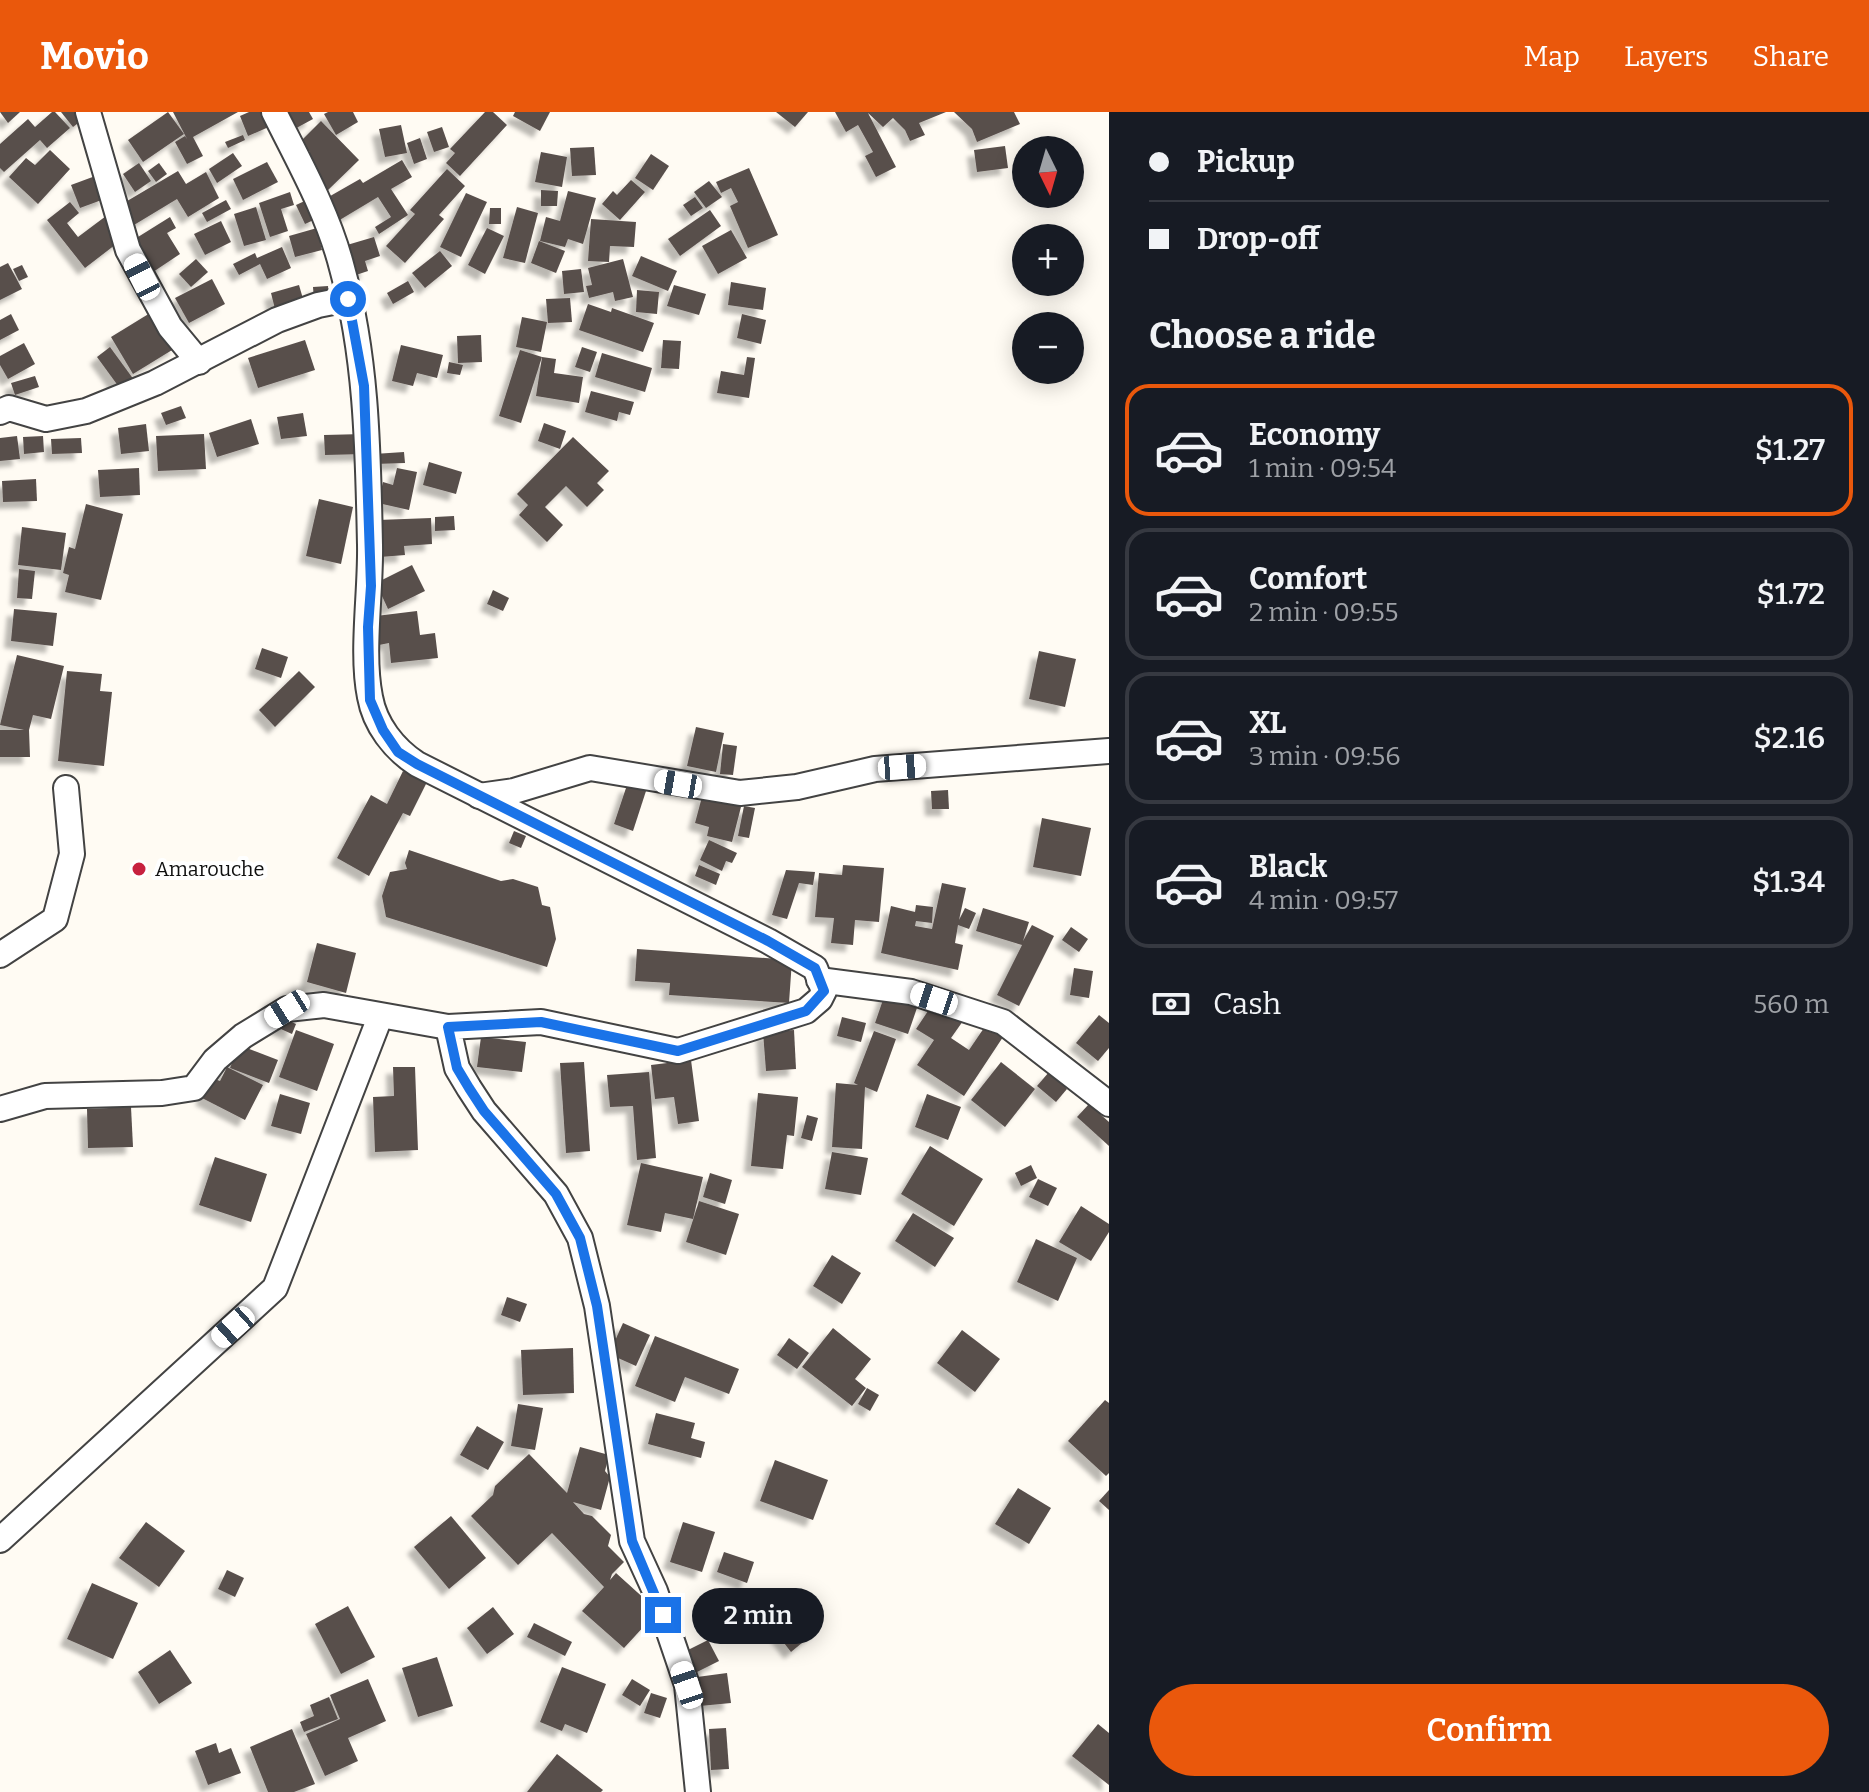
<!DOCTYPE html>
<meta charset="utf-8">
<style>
body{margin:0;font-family:Bitter,serif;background:#20242c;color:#f1f3f6;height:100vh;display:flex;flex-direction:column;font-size:30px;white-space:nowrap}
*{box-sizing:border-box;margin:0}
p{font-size:26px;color:#9ea1a6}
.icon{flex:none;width:44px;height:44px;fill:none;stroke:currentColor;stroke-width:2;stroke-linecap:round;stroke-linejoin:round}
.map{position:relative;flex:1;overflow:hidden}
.details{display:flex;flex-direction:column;background:#171b24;width:760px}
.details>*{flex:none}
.guide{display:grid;align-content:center;height:176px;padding:0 40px;background:#171b24}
.needle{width:52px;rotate:175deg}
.controls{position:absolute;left:1012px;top:24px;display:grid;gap:16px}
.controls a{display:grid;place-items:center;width:72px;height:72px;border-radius:50%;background:#171b24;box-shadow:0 4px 20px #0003;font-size:40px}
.end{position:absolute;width:36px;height:36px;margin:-18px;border:10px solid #1a73e8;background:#fff;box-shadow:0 0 0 4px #fff}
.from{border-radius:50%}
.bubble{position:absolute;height:56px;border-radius:28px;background:#171b24;box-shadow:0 4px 20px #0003;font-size:26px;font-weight:600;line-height:56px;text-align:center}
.car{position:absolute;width:24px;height:48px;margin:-24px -12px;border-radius:10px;box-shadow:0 0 6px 2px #0007;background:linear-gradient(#fff 24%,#345 0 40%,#fff 0 76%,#345 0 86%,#fff 0)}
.guide b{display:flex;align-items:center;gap:28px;height:76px;font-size:30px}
.guide b+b{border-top:2px solid #363941}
.guide i{width:20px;height:20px;background:#f1f3f6}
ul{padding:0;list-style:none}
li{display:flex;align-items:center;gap:24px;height:132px;margin:0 16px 12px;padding:0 24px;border:4px solid #363941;border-radius:24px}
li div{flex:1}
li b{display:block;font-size:30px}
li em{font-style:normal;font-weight:600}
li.selected{border-color:#ea580c}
li>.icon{width:72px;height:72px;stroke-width:1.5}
h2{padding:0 40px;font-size:36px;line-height:96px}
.pay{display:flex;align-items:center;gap:20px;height:88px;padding:0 40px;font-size:30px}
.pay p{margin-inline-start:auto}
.cta{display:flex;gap:16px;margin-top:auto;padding:16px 40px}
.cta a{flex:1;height:92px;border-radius:48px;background:#ea580c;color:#fff;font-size:32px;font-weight:600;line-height:92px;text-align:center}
header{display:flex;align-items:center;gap:48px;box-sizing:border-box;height:112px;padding:0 40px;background:#ea580c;color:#fff}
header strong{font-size:38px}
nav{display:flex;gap:44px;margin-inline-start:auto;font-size:28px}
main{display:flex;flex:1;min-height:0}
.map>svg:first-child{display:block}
</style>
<header>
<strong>Movio</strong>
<nav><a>Map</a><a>Layers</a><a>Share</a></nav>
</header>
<main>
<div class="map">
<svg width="1109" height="1680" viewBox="0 0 1109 1680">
<defs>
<filter id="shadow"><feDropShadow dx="-7" dy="7" stdDeviation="2" flood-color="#0004"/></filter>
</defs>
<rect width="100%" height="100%" fill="#fffbf3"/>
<g fill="#594f4c" filter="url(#shadow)">
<polygon points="0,0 20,0 8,11"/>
<polygon points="52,0 55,0 70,16 47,36 40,28 4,60 0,56 0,32 28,7 35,15"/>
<polygon points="61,0 80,0 85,6 73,15"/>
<polygon points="168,0 184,22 143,50 128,28"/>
<polygon points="173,0 238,0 193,25 203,44 187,52 175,30 185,24 187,27"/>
<polygon points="249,0 265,0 271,14 248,24 240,4"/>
<polygon points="279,0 309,0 313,7 289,20"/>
<polygon points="328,0 353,0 358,10 336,23 324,2"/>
<polygon points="485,0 493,0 507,13 460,64 446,51 455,41 450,37"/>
<polygon points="515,0 550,0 540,19 513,4"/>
<polygon points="776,0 808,0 795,15"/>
<polygon points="835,0 946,0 919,11 925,23 910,29 905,18 893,6 883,15 868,1 896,55 876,65 865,44 873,40 858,13 846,20"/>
<polygon points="954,0 1014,0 1020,12 977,30 972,17"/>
<polygon points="321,9 359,48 326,80 302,48 310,40 300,30"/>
<polygon points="401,13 407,41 385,45 379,17"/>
<polygon points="442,15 449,35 434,40 427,20"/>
<polygon points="243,23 245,28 228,36 225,30"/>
<polygon points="420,26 427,47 414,52 407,31"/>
<polygon points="1005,34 1008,56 977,60 974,38"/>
<polygon points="594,35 596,63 572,64 570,36"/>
<polygon points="50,38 70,57 38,92 9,65 26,46 35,53"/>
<polygon points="541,40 567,45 562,75 535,70"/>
<polygon points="233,41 242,54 217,71 209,57"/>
<polygon points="651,42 669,54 653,78 635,66"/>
<polygon points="402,48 412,65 391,77 408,103 379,122 375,115 391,105 378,85 338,109 325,87 360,67 363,71"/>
<polygon points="267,50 278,70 243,88 233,67"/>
<polygon points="139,51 151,69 135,80 123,62"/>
<polygon points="159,51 167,62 156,70 148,59"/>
<polygon points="749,56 778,123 748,136 730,94 738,90 731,76 721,81 716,70"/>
<polygon points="447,57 465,74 439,103 444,107 405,151 386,134 415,102 410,98"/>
<polygon points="178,59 186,72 206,60 219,86 188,105 177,87 129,116 117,95"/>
<polygon points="98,63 107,86 80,96 71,73"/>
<polygon points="631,68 645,80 620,108 602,92 613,79 617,83"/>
<polygon points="709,69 722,85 706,96 694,80"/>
<polygon points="541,78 558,79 557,94 541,94"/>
<polygon points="568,79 596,86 583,132 568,127 565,135 540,129 546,105 560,109"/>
<polygon points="290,80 294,93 281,97 288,119 270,125 259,91"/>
<polygon points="466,81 487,90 461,145 440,135"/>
<polygon points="695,85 703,96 691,104 683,93"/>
<polygon points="309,87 318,106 305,112 296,93"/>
<polygon points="226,88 231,97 207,110 202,101"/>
<polygon points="70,90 79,101 67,111 78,125 106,104 124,126 85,156 47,108"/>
<polygon points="256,95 266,128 244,134 234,102"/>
<polygon points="517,95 538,101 525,151 503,146"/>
<polygon points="490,96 501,96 501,112 489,112"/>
<polygon points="710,98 721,114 680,144 668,127"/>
<polygon points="170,105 176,116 167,121 180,142 150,162 130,130"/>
<polygon points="591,107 636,110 634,135 610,134 609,150 588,149"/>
<polygon points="221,109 231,130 205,143 194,122"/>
<polygon points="317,116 322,138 295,145 289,124"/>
<polygon points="487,116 504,124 485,162 468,153"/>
<polygon points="731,118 747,146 718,162 702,134"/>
<polygon points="374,125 380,144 365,149 368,159 356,163 347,133"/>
<polygon points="539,129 565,139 556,161 531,151"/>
<polygon points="282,135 291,156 267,167 260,152 239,163 233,152 255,141 257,146"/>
<polygon points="440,139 452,154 425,176 412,161"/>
<polygon points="641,144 677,159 668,179 632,164"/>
<polygon points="196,147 208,160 191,175 179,162"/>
<polygon points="623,147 633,185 615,189 613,180 589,186 586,174 592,173 588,156"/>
<polygon points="8,151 22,177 0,188 0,155"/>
<polygon points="22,153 28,165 19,169 13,157"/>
<polygon points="581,157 584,180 564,182 562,159"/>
<polygon points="212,167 225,192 189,211 175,186"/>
<polygon points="408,169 414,180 393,192 387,181"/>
<polygon points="731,170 766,176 763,198 728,193"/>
<polygon points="299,173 306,197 277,205 271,181"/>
<polygon points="674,173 706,182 699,203 667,194"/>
<polygon points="328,174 329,187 314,188 313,175"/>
<polygon points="637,178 659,180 657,202 636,200"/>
<polygon points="570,186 572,210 548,211 546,187"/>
<polygon points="588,192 611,200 612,196 654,211 643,240 579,218"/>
<polygon points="155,198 177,235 133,262 111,225"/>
<polygon points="11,202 19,218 0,228 0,208"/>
<polygon points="742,202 766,208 761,232 737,226"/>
<polygon points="522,205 547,210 541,240 516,235"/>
<polygon points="481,223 482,250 458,251 457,224"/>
<polygon points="305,228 315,258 258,276 248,246"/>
<polygon points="663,228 681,229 679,257 661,256"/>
<polygon points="24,231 35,252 8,267 0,253 0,244"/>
<polygon points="401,233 443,243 437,266 417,261 413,274 392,269"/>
<polygon points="110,235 137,272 124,282 97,245"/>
<polygon points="582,235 597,240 590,260 575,255"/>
<polygon points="520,238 542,245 521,311 499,304"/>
<polygon points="602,241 652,256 645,280 595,265"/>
<polygon points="542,245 556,247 554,261 583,265 579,291 536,284"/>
<polygon points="747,245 755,246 749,286 717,281 721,259 744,263"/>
<polygon points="449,250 463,253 460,263 447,261"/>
<polygon points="35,264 39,275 15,283 11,271"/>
<polygon points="591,279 634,290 630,303 619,300 617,309 585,300"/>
<polygon points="181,294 186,306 166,313 161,301"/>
<polygon points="303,301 307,324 281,327 277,305"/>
<polygon points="251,307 259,332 217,345 209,321"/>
<polygon points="544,311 566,319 560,337 538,329"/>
<polygon points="146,312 149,339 121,342 118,316"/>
<polygon points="204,322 206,357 158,359 156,324"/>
<polygon points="364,322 365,342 325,343 324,323"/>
<polygon points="17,324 20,347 0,349 0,326"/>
<polygon points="43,324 44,340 24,342 23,325"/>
<polygon points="573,325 609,359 597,371 604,378 587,395 566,374 545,395 563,413 547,430 519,403 528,393 517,382"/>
<polygon points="81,326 82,341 52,342 51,327"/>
<polygon points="404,340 405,351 375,352 374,342"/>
<polygon points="429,350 462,360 456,382 423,373"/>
<polygon points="139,356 140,383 100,385 98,358"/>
<polygon points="397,356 417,360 409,398 378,391 383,370 393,373"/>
<polygon points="36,367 37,389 3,390 2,369"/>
<polygon points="319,387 353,395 341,452 306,444"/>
<polygon points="86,392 123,402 101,488 65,480 69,463 63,461 69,435 75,437"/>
<polygon points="454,404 455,418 435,419 435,405"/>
<polygon points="431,406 432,432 404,434 405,443 380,445 378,408"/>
<polygon points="22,415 66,421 61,458 18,453"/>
<polygon points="412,453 425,479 388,497 376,471"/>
<polygon points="19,457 35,459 32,487 17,486"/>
<polygon points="493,478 509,486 503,499 487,492"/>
<polygon points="14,497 57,501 53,534 11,529"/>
<polygon points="417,499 420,523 435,521 438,546 391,551 389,531 379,533 376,504"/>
<polygon points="262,536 288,545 281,566 255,557"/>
<polygon points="1039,539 1076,547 1065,595 1029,587"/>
<polygon points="17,543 64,554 51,607 33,603 29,618 30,645 0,645 0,618 24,618 0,613"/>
<polygon points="67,559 102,562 100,579 112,580 104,654 58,649"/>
<polygon points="299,559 315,575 275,615 259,598"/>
<polygon points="696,615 724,621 716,660 687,654"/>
<polygon points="723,632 737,634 733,663 720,662"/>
<polygon points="403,659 427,670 410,704 403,701 369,764 337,746 371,683 387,692"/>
<polygon points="627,673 646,679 633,719 614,712"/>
<polygon points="948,678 949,697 932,697 931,679"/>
<polygon points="703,681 742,691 732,730 707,724 709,715 695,711"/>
<polygon points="744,694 755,696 749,726 738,724"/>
<polygon points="1042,706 1091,716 1081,764 1033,755"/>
<polygon points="514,719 526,724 521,736 509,731"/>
<polygon points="709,728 737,741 732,751 726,749 722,759 700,748"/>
<polygon points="409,738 501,769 513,767 538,775 542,793 550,795 556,827 547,855 386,805 382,784 390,760 407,757 405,751"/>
<polygon points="699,753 720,762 716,773 695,764"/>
<polygon points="843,753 884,756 879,810 855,808 853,833 831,831 834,806 815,805 819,761 842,763"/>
<polygon points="786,758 815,760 813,773 799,771 787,807 772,803"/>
<polygon points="942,771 966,776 959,808 965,796 976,801 969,817 958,813 955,831 963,833 958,858 881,841 891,794 915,800 916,793 933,795 932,811 916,809 915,814 932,817"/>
<polygon points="983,796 1029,810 1023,829 1032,813 1054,824 1019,894 997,883 1022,833 976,819"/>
<polygon points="1071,815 1088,827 1079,840 1062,828"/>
<polygon points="317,831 356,841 346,881 307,870"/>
<polygon points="637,837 792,848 789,891 669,883 670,871 635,869"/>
<polygon points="1074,856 1093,859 1089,886 1070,883"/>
<polygon points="886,879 919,890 908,922 875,911"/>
<polygon points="934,890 963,909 951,926 969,938 986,913 1003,925 964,984 917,953 934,928 916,917"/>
<polygon points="1099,903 1109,911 1109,936 1098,949 1076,931"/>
<polygon points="279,904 296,912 292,922 274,914"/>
<polygon points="842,905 866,911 861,930 837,924"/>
<polygon points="296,918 334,932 317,979 279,965"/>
<polygon points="794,918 796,957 766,959 763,920"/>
<polygon points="874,919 896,927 877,980 865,975 862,1037 832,1035 836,971 858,973 854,971"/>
<polygon points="481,925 526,930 522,960 477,955"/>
<polygon points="239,933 278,948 269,971 230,956"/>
<polygon points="691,948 699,1009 678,1012 674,985 655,987 651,953"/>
<polygon points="584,950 590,1039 566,1041 560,951"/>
<polygon points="1001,950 1035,977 1005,1015 971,988"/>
<polygon points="227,955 263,973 245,1008 202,986 212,966 220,969"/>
<polygon points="393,955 415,955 418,1038 375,1040 373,985 394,984"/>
<polygon points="649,960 656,1046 637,1048 633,994 610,995 607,963"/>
<polygon points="1049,960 1067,977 1056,990 1037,974"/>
<polygon points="758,981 798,985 794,1024 787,1023 783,1057 751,1054"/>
<polygon points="280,982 310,991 301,1022 271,1014"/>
<polygon points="927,982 961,995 948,1028 915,1015"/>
<polygon points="1089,992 1109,1010 1109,1034 1077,1005"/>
<polygon points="131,995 133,1035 88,1036 87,997"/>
<polygon points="807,1003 818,1006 812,1029 801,1026"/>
<polygon points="930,1034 983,1067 954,1114 901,1082"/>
<polygon points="832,1040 868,1046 861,1083 825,1077"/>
<polygon points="215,1045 267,1062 251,1110 199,1093"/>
<polygon points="641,1051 703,1065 693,1107 665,1101 661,1120 627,1113"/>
<polygon points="1031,1053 1037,1066 1021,1074 1015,1061"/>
<polygon points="710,1061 732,1068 725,1092 703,1085"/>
<polygon points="1038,1067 1057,1076 1048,1094 1029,1085"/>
<polygon points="699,1089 739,1102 726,1143 686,1130"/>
<polygon points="1081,1094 1109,1112 1109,1120 1091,1149 1059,1130"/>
<polygon points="913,1101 954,1126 935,1155 895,1129"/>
<polygon points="1036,1127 1077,1146 1058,1189 1017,1170"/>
<polygon points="832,1143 861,1161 842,1192 813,1174"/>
<polygon points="507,1185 527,1192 520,1210 501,1203"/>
<polygon points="623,1211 650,1223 636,1254 609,1242"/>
<polygon points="833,1216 871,1247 855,1267 866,1276 852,1294 802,1255"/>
<polygon points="962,1218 1000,1247 975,1280 937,1251"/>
<polygon points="655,1224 739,1257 729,1282 685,1265 675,1290 635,1274"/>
<polygon points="789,1226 809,1241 797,1257 777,1243"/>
<polygon points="573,1236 574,1281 523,1283 521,1238"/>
<polygon points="867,1276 879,1283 870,1299 858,1292"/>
<polygon points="1105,1288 1109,1291 1109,1361 1106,1364 1068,1329"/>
<polygon points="518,1292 543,1296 535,1338 511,1334"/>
<polygon points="656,1301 695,1311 691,1326 705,1330 701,1346 648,1332"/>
<polygon points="477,1314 504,1330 488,1358 460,1343"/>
<polygon points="580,1335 609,1343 605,1359 610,1365 601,1398 573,1390 584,1402 592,1404 611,1423 608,1434 624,1450 612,1462 610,1468 616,1461 658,1499 624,1536 582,1499 604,1475 552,1421 518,1453 471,1404 493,1383 495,1374 529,1342 567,1381"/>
<polygon points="775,1348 828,1368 813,1408 760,1389"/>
<polygon points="1018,1376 1051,1396 1029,1432 995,1412"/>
<polygon points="1109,1378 1109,1398 1099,1389"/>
<polygon points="451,1404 486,1446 449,1477 414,1435"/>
<polygon points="146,1410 185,1439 159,1475 119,1446"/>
<polygon points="683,1410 715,1420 702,1460 670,1450"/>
<polygon points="724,1440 754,1450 747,1471 717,1460"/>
<polygon points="227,1458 244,1466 235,1485 218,1477"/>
<polygon points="92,1471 138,1491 113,1547 67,1527"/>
<polygon points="795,1485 820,1516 791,1540 766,1508"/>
<polygon points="348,1494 375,1545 341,1562 315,1512"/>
<polygon points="493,1495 514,1522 487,1542 467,1516"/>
<polygon points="534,1511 572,1530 565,1544 527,1525"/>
<polygon points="708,1528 719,1549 695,1561 684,1540"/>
<polygon points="170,1538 192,1571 159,1592 138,1560"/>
<polygon points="437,1545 453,1594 418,1605 402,1556"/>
<polygon points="562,1555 606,1572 587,1621 565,1612 562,1619 540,1610"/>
<polygon points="727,1561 731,1591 700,1594 697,1565"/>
<polygon points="368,1567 386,1609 348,1626 358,1649 325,1664 306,1622 340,1607 330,1583"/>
<polygon points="632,1567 650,1578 640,1594 622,1583"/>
<polygon points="651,1581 667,1586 660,1606 644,1601"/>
<polygon points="329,1585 338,1607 304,1620 300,1610 314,1604 310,1593"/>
<polygon points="1098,1612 1109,1621 1109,1673 1072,1644"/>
<polygon points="726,1616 729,1657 711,1658 709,1617"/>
<polygon points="292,1617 315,1672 294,1680 268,1680 250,1635"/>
<polygon points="216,1631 219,1641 231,1636 241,1661 208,1673 195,1639"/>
<polygon points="557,1642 603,1678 601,1680 527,1680"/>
</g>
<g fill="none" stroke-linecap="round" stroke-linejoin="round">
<defs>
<g id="minor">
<polyline points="88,0 128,138 170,215 199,250"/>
<path d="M274,0c25,50 54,101 68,156 25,90 26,184 28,277 1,47 -9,108 0,152 5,28 24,52 47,67l351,177 47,27 9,23 -4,8 -14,12 -128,40 -137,-29 -93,5 9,41 12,20 15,23 72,83 24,44 17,68 35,235 23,50 32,94 11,107"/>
<polyline points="0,300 9,296 46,307 86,299 155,271 277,208 318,193 348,187"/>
<polyline points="479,684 514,679 590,656 740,681 797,675 875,657 1109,639"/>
<polyline points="0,843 55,807 72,742 66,676"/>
<polyline points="819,868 911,880 1003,910 1109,992"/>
<polyline points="0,997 45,984 162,981 194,976 215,948 243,924 287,897 324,893 448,915"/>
<polyline points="0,1428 275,1176 380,905"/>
</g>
</defs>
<use href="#minor" stroke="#434343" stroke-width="28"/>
<use href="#minor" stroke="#fff" stroke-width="24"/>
</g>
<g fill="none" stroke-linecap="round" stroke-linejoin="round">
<polyline stroke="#1a73e8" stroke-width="10" points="348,187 364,274 371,474 368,515 370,588 383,618 398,640 417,652 768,829 815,856 824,879 806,899 678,939 541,910 448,915 457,956 469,976 484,999 556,1082 580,1126 597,1194 632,1429 663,1503"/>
</g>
<circle fill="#c7213f" stroke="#fff" stroke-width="3" cx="139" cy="757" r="8"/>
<g text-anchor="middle" stroke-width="8" stroke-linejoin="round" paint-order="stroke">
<g font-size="20" fill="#101010" stroke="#fff" text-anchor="start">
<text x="155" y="764">Amarouche</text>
</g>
</g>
</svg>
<div class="controls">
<a><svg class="needle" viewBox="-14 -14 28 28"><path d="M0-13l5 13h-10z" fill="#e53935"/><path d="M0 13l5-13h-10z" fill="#9ea1a6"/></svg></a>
<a>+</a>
<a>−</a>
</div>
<i class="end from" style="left:348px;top:187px"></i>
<i class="end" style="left:663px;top:1503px"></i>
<div class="bubble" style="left:692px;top:1476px;width:132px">2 min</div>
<i class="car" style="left:142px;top:165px;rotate:333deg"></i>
<i class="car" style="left:902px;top:655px;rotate:86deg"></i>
<i class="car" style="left:678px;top:672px;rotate:280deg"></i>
<i class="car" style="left:934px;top:887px;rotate:288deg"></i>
<i class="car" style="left:287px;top:897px;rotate:238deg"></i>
<i class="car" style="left:233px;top:1215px;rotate:228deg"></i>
<i class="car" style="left:687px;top:1573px;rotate:341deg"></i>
</div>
<section class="details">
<div class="guide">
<b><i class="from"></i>Pickup</b>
<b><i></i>Drop-off</b>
</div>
<h2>Choose a ride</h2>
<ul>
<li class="selected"><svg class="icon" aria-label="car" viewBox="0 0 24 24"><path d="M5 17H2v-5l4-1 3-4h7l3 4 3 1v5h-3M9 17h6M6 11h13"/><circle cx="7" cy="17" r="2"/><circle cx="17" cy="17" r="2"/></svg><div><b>Economy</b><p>1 min · 09:54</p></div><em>$1.27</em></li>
<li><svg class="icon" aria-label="car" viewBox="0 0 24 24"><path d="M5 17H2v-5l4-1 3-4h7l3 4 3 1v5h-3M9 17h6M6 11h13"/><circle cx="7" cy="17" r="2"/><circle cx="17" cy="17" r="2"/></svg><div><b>Comfort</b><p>2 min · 09:55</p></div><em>$1.72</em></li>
<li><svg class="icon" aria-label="car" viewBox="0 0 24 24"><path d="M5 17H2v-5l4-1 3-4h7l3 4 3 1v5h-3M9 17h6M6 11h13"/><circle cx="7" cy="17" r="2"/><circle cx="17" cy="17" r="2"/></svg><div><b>XL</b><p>3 min · 09:56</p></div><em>$2.16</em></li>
<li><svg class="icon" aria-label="car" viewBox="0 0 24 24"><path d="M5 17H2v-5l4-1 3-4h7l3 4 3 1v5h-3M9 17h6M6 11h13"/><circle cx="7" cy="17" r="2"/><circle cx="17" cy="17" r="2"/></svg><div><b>Black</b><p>4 min · 09:57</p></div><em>$1.34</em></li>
</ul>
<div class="pay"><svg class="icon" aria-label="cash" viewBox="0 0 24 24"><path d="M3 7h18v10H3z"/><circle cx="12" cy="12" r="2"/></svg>Cash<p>560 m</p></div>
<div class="cta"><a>Confirm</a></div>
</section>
</main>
